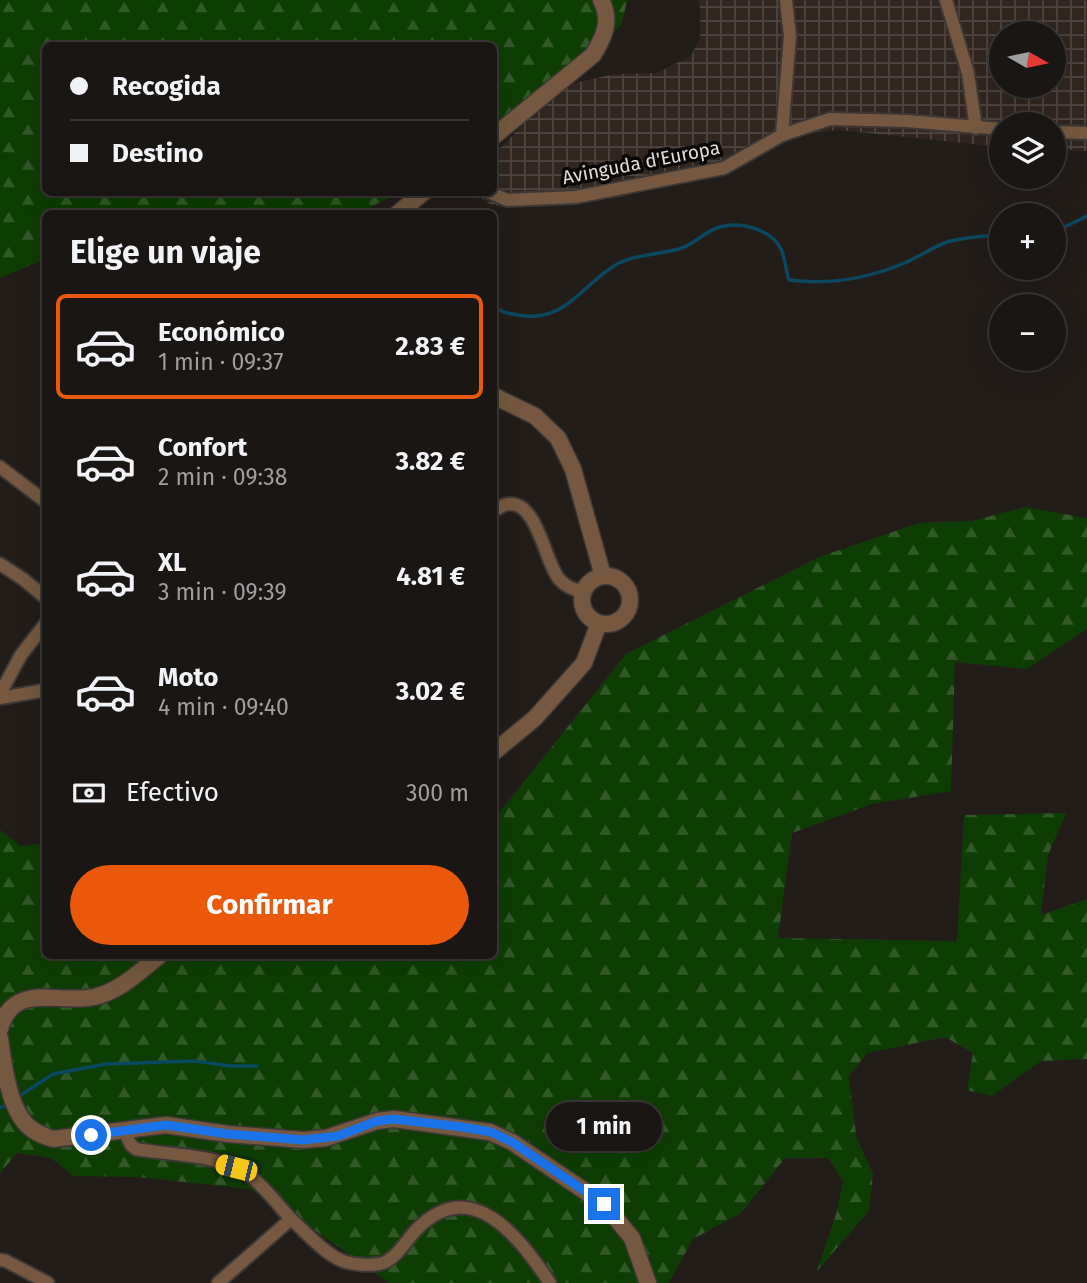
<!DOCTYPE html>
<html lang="es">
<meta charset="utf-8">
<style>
body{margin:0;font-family:"Fira Sans",sans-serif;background:#231f1d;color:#f1f3f6;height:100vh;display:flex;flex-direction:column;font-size:26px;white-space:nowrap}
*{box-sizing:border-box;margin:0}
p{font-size:23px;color:#9f9fa0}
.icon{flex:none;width:38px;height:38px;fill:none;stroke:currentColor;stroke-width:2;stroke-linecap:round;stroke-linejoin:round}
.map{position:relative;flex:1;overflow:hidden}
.sheet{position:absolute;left:42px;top:210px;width:455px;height:749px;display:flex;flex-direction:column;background:#1a1614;border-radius:10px;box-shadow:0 7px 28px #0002,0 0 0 2px #383534}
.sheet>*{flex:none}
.top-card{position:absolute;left:42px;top:42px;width:455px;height:154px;border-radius:10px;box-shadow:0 7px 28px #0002,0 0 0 2px #383534;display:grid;align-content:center;height:154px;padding:0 28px;background:#1a1614}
.needle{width:46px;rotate:99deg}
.tools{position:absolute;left:989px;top:21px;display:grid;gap:14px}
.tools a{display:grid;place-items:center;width:77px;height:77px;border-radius:50%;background:#1a1614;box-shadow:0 7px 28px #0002,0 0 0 2px #383534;font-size:35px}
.end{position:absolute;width:32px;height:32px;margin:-16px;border:9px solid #1a73e8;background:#fff;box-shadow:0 0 0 4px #fff}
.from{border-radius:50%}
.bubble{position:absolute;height:49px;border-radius:24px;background:#1a1614;box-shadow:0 7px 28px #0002,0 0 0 2px #383534;font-size:23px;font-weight:700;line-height:49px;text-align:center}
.car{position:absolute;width:21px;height:42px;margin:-21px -10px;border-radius:9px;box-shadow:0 0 5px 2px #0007;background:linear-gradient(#f5c518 24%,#345 0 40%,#f5c518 0 76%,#345 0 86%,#f5c518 0)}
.top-card b{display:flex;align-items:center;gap:24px;height:66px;font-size:26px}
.top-card b+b{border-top:2px solid #383534}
.top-card i{width:18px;height:18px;background:#f1f3f6}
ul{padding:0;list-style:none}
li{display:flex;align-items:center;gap:21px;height:105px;margin:0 14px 10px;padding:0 14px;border:4px solid transparent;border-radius:10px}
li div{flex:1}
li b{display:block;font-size:26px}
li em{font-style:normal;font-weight:700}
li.selected{border-color:#ea580c}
li>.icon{width:63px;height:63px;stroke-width:1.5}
h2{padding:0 28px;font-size:32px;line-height:84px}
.pay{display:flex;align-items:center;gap:18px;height:77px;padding:0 28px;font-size:26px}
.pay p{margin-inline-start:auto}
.button{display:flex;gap:14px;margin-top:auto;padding:14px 28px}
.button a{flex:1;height:80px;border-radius:42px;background:#ea580c;color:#fff;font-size:28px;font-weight:700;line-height:80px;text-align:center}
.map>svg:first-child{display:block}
</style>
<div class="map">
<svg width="1087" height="1283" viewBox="0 0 1087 1283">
<defs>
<pattern id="industrial-grid" width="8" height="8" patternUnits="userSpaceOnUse" patternTransform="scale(1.75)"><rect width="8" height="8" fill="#31251f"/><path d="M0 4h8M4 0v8" fill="none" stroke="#4f443f"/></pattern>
<pattern id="forest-firs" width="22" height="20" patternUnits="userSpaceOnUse" patternTransform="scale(1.75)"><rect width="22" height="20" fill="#0e3d03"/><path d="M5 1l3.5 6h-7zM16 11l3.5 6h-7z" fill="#315927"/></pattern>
</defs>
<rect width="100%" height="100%" fill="#231d1a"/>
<path fill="url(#industrial-grid)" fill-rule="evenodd" d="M698,0h389v151l-33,-2v-25h-53v23l-161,-17 -58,5 -58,33 -107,30 -125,8 -17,-13 19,-1v-41l9,-5 53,-59 59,-13 42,-1 34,-17 9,-18v-34zM1001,33h53v53h-53z"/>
<g fill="url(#forest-firs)">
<polygon points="0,0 627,0 627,2 621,25 494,143 494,46 46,46 46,192 399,193 359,213 46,214 45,259 0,278"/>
<polygon points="1025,507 1087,518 1087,629 1027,669 955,662 951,791 872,804 792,833 778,938 957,941 964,815 1066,813 1048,855 1041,915 1087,899 1087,1059 1041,1061 992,1096 967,1090 973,1053 945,1037 867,1053 849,1076 856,1136 873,1174 869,1211 817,1271 837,1211 843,1181 828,1158 785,1158 741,1213 693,1239 669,1283 389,1283 292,1214 250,1189 136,1177 73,1176 51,1158 17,1153 0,1173 0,830 21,846 45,843 46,956 494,956 494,819 626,654 819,557 919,523 972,521"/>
</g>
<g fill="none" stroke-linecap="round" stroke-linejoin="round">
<g stroke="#094860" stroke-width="3.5">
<polyline points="1054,232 1087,216"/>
<path d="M494,306c7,7 14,7 24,9 49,9 65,-33 101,-52 20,-10 42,-8 63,-15 13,-4 24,-18 38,-21 20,-6 51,2 61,22 4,9 5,22 8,31 39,5 77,-1 113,-16 15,-6 29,-16 45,-22 17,-5 36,-6 54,-7"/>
<polyline points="18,1097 53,1074 106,1064 194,1061 231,1066 257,1066"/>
<polyline points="0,1108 4,1106"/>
</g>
<defs>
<g id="minor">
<polyline points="946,0 968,73 976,128"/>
<polyline points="1054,132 1087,133"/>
<polyline points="782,135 790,36 786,0"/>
<polyline points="489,192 507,200 576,197 724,168 782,135 830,119 907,121 1001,129"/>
<polyline points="0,467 46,502"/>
<path d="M494,510c4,-1 10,-6 15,-6 28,-3 36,58 50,75 7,8 14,10 24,13"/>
<polyline points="0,564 23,579 46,598"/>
<polyline points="0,694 21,655 46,623"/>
<polyline points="0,698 46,690"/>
<path d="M124,1131l7,14 5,4c32,6 79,5 108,23 18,11 33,32 47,47l-73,64"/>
<path d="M291,1219c15,13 36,38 55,43 10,3 27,4 37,1 14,-5 24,-24 34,-34 55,-55 102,8 133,54"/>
<polyline points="0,1260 6,1261 48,1283"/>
</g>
<g id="tertiary">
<path d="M494,136l99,-81c11,-18 19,-34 8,-55"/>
<polyline points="397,214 424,192"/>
<polyline points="494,396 535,416 558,438 573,469 603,576"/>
<circle cx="606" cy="600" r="24"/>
<polyline points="494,752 535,718 584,663 599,623"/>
<path d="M0,1029c13,-49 61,-24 94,-32 26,-6 45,-25 65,-41"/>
<path d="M0,1038c3,25 9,71 28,88 7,7 16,10 25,13l113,-14 62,9 75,6 23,-2 51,-17 17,-2 96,13 22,10 92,62 28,34 16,45"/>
</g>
</defs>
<use href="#minor" stroke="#3e3835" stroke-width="16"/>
<use href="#tertiary" stroke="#3e3835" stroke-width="19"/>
<use href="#minor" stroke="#75583f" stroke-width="12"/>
<use href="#tertiary" stroke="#75583f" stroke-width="16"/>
</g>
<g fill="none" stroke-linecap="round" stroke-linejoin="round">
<polyline stroke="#1a73e8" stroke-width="9" points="91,1135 166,1125 228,1134 303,1140 338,1136 377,1121 394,1119 462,1127 491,1132 512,1142 604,1204"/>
</g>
<g text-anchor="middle" stroke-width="7" stroke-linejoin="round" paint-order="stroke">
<g font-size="19" fill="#e2dddb" stroke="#0a0807">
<text transform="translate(641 162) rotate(-11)" y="7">Avinguda d'Europa</text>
</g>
</g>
</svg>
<div class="tools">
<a><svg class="needle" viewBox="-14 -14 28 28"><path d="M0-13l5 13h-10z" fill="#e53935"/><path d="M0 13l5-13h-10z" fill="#9f9fa0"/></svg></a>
<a><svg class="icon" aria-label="layers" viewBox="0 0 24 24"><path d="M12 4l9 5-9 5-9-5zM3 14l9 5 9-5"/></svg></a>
<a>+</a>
<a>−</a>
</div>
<i class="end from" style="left:91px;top:1135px"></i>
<i class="end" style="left:604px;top:1204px"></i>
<div class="bubble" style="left:546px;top:1102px;width:116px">1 min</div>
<i class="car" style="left:236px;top:1168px;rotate:284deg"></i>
<div class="top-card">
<b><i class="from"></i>Recogida</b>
<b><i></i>Destino</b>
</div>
<section class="sheet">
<h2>Elige un viaje</h2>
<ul>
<li class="selected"><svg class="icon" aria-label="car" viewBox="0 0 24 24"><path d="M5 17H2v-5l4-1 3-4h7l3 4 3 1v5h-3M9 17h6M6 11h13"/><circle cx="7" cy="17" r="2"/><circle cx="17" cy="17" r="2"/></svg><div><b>Económico</b><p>1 min · 09:37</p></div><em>2.83 €</em></li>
<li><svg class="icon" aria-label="car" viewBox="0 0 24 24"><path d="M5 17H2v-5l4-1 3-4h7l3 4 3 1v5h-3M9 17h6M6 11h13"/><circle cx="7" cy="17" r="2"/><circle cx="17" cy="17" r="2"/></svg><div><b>Confort</b><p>2 min · 09:38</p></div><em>3.82 €</em></li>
<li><svg class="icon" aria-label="car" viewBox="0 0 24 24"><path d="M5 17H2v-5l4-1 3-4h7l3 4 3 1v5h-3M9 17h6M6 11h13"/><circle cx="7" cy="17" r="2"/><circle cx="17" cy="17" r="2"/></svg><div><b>XL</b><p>3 min · 09:39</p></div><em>4.81 €</em></li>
<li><svg class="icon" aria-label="car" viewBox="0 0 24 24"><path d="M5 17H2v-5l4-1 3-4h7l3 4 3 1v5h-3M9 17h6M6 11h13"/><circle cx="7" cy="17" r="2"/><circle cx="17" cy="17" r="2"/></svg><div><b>Moto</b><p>4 min · 09:40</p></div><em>3.02 €</em></li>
</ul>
<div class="pay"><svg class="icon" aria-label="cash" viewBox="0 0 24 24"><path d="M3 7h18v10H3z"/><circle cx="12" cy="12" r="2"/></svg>Efectivo<p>300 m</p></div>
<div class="button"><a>Confirmar</a></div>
</section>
</div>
